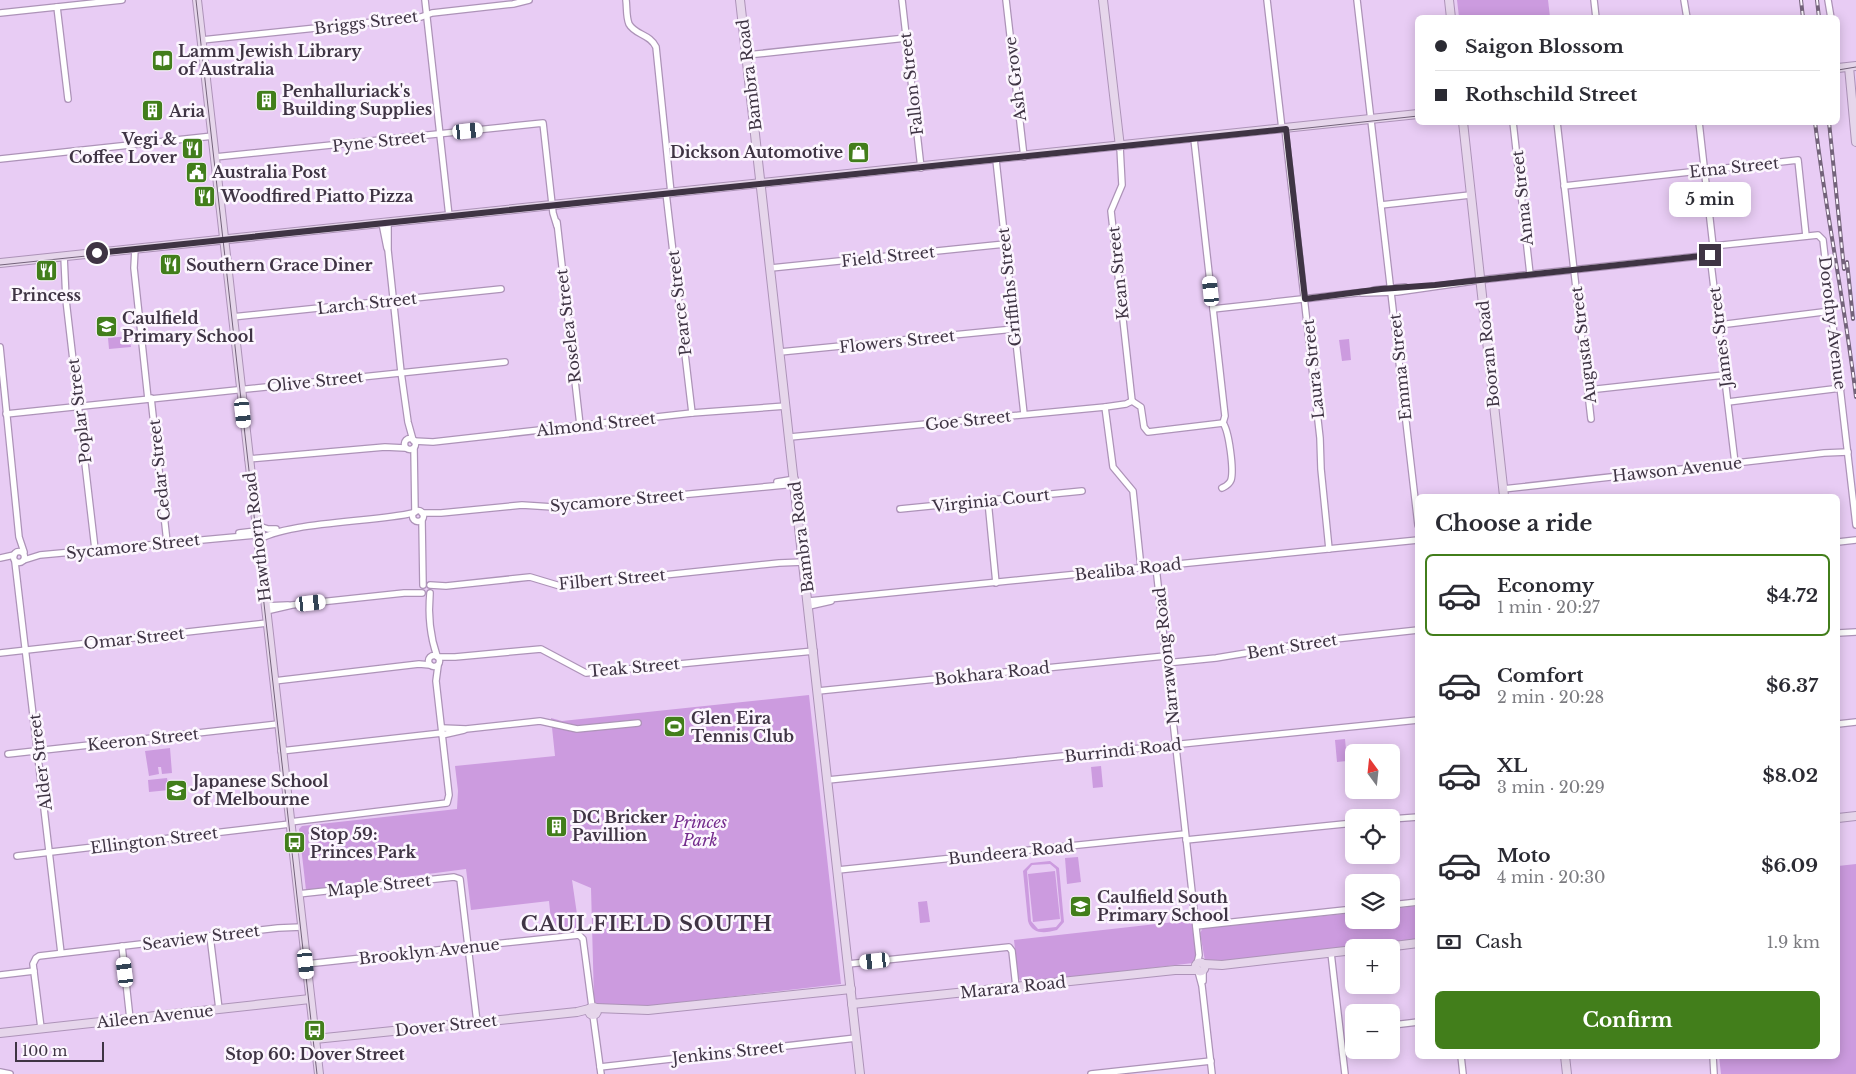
<!DOCTYPE html>
<meta charset="utf-8">
<style>
body{margin:0;font-family:"Libre Baskerville",serif;background:#f7f7f7;color:#2b2b33;height:100vh;display:flex;flex-direction:column;font-size:19px;white-space:nowrap}
*{box-sizing:border-box;margin:0}
p{font-size:16px;color:#7c7c81}
.icon{flex:none;width:28px;height:28px;fill:none;stroke:currentColor;stroke-width:2;stroke-linecap:round;stroke-linejoin:round}
.map{position:relative;flex:1;overflow:hidden}
.details{position:absolute;left:1415px;top:494px;width:425px;height:565px;display:flex;flex-direction:column;background:#fff;border-radius:8px;box-shadow:0 2px 12px #0003}
.details>*{flex:none}
.top-card{position:absolute;left:1415px;top:15px;width:425px;height:110px;border-radius:8px;box-shadow:0 2px 12px #0003;display:grid;align-content:center;height:110px;padding:0 20px;background:#fff}
.needle{width:32px;rotate:345deg}
.buttons{position:absolute;left:1345px;top:744px;display:grid;gap:10px}
.buttons a{display:grid;place-items:center;width:55px;height:55px;border-radius:8px;background:#fff;box-shadow:0 2px 12px #0003;font-size:25px}
.scale{position:absolute;left:15px;bottom:12px;width:89px;box-sizing:border-box;padding-left:5px;border:2px solid #3f3444;border-top:0;font-size:14px;line-height:18px;white-space:nowrap;color:#3f3444;-webkit-text-stroke:4px #fcf6fe;paint-order:stroke}
.end{position:absolute;width:22px;height:22px;margin:-11px;border:6px solid #3f3444;background:#fff;box-shadow:0 0 0 2px #fff}
.from{border-radius:50%}
.bubble{position:absolute;height:35px;border-radius:8px;background:#fff;box-shadow:0 2px 12px #0003;font-size:16px;font-weight:800;line-height:35px;text-align:center}
.car{position:absolute;width:15px;height:30px;margin:-15px -8px;border-radius:6px;box-shadow:0 0 4px 1px #0007;background:linear-gradient(#fff 24%,#345 0 40%,#fff 0 76%,#345 0 86%,#fff 0)}
.top-card b{display:flex;align-items:center;gap:18px;height:48px;font-size:19px}
.top-card b+b{border-top:1px solid #e1e1e2}
.top-card i{width:12px;height:12px;background:#2b2b33}
ul{padding:0;list-style:none}
li{display:flex;align-items:center;gap:15px;height:82px;margin:0 10px 8px;padding:0 10px;border:2px solid transparent;border-radius:8px}
li div{flex:1}
li b{display:block;font-size:19px}
li em{font-style:normal;font-weight:800}
li.current{border-color:#427e1b}
li>.icon{width:45px;height:45px;stroke-width:1.5}
h2{padding:0 20px;font-size:22px;line-height:60px}
.pay{display:flex;align-items:center;gap:12px;height:55px;padding:0 20px;font-size:19px}
.pay p{margin-inline-start:auto}
.action{display:flex;gap:10px;margin-top:auto;padding:10px 20px}
.action a{flex:1;height:58px;border-radius:8px;background:#427e1b;color:#fff;font-size:20px;font-weight:800;line-height:58px;text-align:center}
.map>svg:first-child{display:block}
</style>
<div class="map">
<svg width="1856" height="1074" viewBox="0 0 1856 1074">
<rect width="100%" height="100%" fill="#e8ccf4"/>
<g fill="#cc9bdf" fill-rule="evenodd">
<polygon points="1457,0 1548,0 1550,17 1459,17"/>
<polygon points="129,336 131,347 109,349 108,338"/>
<polygon points="1349,339 1351,360 1342,361 1339,340"/>
<polygon points="809,695 841,984 648,1006 597,1006 594,1000 591,888 572,880 579,928 552,930 549,901 471,910 466,869 306,890 299,829 302,826 457,809 458,791 455,766 555,756 551,718 562,721"/>
<polygon points="1345,739 1347,761 1337,762 1335,740"/>
<polygon points="170,748 172,773 162,774 161,767 158,767 159,774 149,776 145,751"/>
<polygon points="1101,766 1103,787 1093,788 1091,767"/>
<polygon points="167,778 169,790 149,792 148,780"/>
<polygon points="1078,857 1081,882 1067,884 1065,858"/>
<path d="M1050,861l9,7 5,54 -7,8c-11,3 -25,5 -29,-9l-5,-50 8,-8zM1050,864l6,5 5,52 -5,6 -18,2 -7,-8 -4,-50 5,-6z"/>
<polygon points="1856,864 1856,1074 1721,1074 1719,1056 1838,1056 1838,866"/>
<polygon points="1055,871 1060,919 1033,922 1028,874"/>
<polygon points="927,901 930,922 920,923 918,902"/>
<polygon points="1417,906 1417,940 1214,963 1205,961 1200,933 1203,928 1354,913 1354,920 1391,920 1391,909"/>
<polygon points="1192,920 1196,959 1193,963 1023,983 1018,978 1014,940"/>
</g>
<g fill="none" stroke-linecap="round" stroke-linejoin="round">
<defs>
<g id="street">
<polyline points="425,0 449,216"/>
<path d="M626,0c1,7 0,17 3,24 6,11 21,10 27,23l15,146"/>
<polyline points="902,0 921,168"/>
<polyline points="1006,0 1024,157"/>
<polyline points="1267,0 1282,129"/>
<polyline points="1357,0 1418,525"/>
<polyline points="1594,0 1596,18"/>
<polyline points="1684,0 1687,18"/>
<polyline points="1828,0 1831,18"/>
<polyline points="57,7 68,99"/>
<polyline points="0,13 122,0"/>
<polyline points="202,40 421,17 432,13 513,4 529,0"/>
<polyline points="747,55 906,38"/>
<polyline points="1513,122 1530,274"/>
<polyline points="1557,122 1591,419"/>
<polyline points="1699,122 1713,246 1710,255 1735,463"/>
<polyline points="1285,129 1320,438 1321,469 1329,549"/>
<polyline points="1194,139 1225,416 1223,423"/>
<polyline points="1120,147 1122,185 1111,211 1132,401"/>
<polyline points="215,157 543,123 553,213 557,226"/>
<polyline points="0,159 213,136"/>
<polyline points="996,160 1024,414"/>
<polyline points="1564,186 1798,160 1806,236"/>
<polyline points="666,193 692,413"/>
<polyline points="1381,205 1470,195"/>
<polyline points="388,222 388,250 401,372 408,422 413,440"/>
<polyline points="557,222 580,425"/>
<polyline points="382,223 387,248"/>
<polyline points="1713,246 1818,235 1823,240 1856,525"/>
<polyline points="135,249 134,268 148,399"/>
<polyline points="64,256 66,300 95,549"/>
<polyline points="771,268 1005,244"/>
<polyline points="1374,290 1405,287"/>
<polyline points="1362,293 1397,292 1488,279 1710,255"/>
<polyline points="1213,309 1365,292"/>
<polyline points="232,317 501,289"/>
<polyline points="1719,325 1831,311"/>
<polyline points="0,347 19,537 24,552"/>
<polyline points="780,352 1014,329"/>
<polyline points="1588,390 1724,375"/>
<polyline points="151,398 167,542"/>
<polyline points="1132,401 1141,407 1144,427 1148,432 1223,423"/>
<polyline points="1728,402 1841,388"/>
<polyline points="1105,407 1113,467 1133,491 1141,568"/>
<polyline points="6,414 505,362"/>
<polyline points="790,437 1105,407 1126,404 1132,401"/>
<circle cx="410" cy="444" r="5.5"/>
<polyline points="414,441 433,442 692,413 786,406"/>
<polyline points="414,448 415,512"/>
<polyline points="248,459 385,447 405,448"/>
<polyline points="777,482 795,479"/>
<path d="M1222,488c4,-2 7,-3 9,-8 3,-10 -2,-49 -8,-57"/>
<polyline points="1503,489 1824,453 1848,452"/>
<polyline points="988,501 996,583"/>
<polyline points="900,509 1082,491"/>
<circle cx="418" cy="516" r="5.5"/>
<polyline points="422,513 441,513 522,505 553,507 795,484"/>
<polyline points="422,521 423,585"/>
<polyline points="256,525 268,529 276,529"/>
<polyline points="239,533 256,531"/>
<path d="M257,541c25,-19 119,-19 156,-28"/>
<polyline points="1838,542 1856,540"/>
<circle cx="19" cy="557" r="5.5"/>
<polyline points="0,558 14,555"/>
<polyline points="24,560 40,555 257,535"/>
<polyline points="15,562 61,953"/>
<polyline points="1156,567 1199,955 1197,964"/>
<polyline points="430,585 446,586 530,577 560,586 779,563 804,562"/>
<path d="M430,593c-2,22 0,43 7,63"/>
<polyline points="809,601 1418,540"/>
<polyline points="265,606 288,605"/>
<polyline points="809,606 831,601"/>
<polyline points="266,611 292,605 404,593 422,593"/>
<polyline points="1838,633 1856,632"/>
<polyline points="0,653 267,623"/>
<circle cx="434" cy="661" r="5.5"/>
<polyline points="438,657 455,657 541,649 586,673 814,651"/>
<polyline points="1166,663 1216,658 1326,640 1418,630"/>
<polyline points="274,681 419,664 430,665"/>
<polyline points="818,691 1165,656"/>
<polyline points="1838,724 1856,722"/>
<polyline points="442,728 466,729 540,721 577,729 638,723"/>
<polyline points="442,735 464,730"/>
<polyline points="281,751 442,733"/>
<polyline points="8,754 278,724"/>
<polyline points="828,780 1418,720"/>
<polyline points="1391,819 1418,817"/>
<polyline points="290,822 447,803 449,795 436,681 438,666"/>
<polyline points="1186,840 1354,823"/>
<polyline points="17,856 290,824"/>
<polyline points="838,870 1185,834"/>
<polyline points="298,894 454,877 460,879 477,1022"/>
<polyline points="1391,905 1418,902"/>
<polyline points="1196,926 1354,909"/>
<polyline points="210,936 219,1009"/>
<polyline points="122,946 130,1019"/>
<polyline points="1331,953 1345,1074"/>
<polyline points="306,964 579,935 583,939 592,1007"/>
<polyline points="848,964 1009,947 1012,951 1016,987"/>
<polyline points="1198,971 1202,986 1212,1074"/>
<polyline points="0,975 34,971"/>
<polyline points="1203,981 1203,970"/>
<polyline points="593,1015 601,1074"/>
<polyline points="1393,1025 1418,1022"/>
<polyline points="41,1028 33,964 36,958 39,956 278,928 302,927"/>
<polyline points="1461,1056 1463,1074"/>
<polyline points="1713,1056 1714,1074"/>
<polyline points="600,1067 856,1038"/>
<polyline points="0,1072 10,1074"/>
<polyline points="1091,1074 1211,1061"/>
</g>
<g id="secondary">
<polyline points="197,0 319,1074"/>
<polyline points="740,0 860,1074"/>
<polyline points="1103,0 1120,147"/>
<polyline points="1449,0 1451,18"/>
<polyline points="1849,67 1856,142"/>
<polyline points="1838,68 1856,66"/>
<polyline points="1463,122 1504,496"/>
<polyline points="0,263 1418,114"/>
<polyline points="1838,818 1856,816"/>
<polyline points="1379,948 1418,943"/>
<circle cx="1200" cy="967" r="4.5"/>
<polyline points="1204,964 1222,965 1354,950"/>
<polyline points="852,1004 1175,970 1197,970"/>
<circle cx="593" cy="1011" r="4"/>
<polyline points="596,1008 648,1010 851,989"/>
<polyline points="0,1033 310,999"/>
<polyline points="315,1039 577,1012 589,1009"/>
<polyline points="1565,1056 1567,1074"/>
</g>
</defs>
<use href="#street" stroke="#ad93b8" stroke-width="8"/>
<use href="#secondary" stroke="#ad93b8" stroke-width="10"/>
<use href="#street" stroke="#fff" stroke-width="5.5"/>
<use href="#secondary" stroke="#e6d6eb" stroke-width="8"/>
<g stroke="#73637a" stroke-width="1">
<polyline points="196,0 317,1074"/>
<polyline points="1838,70 1856,67"/>
<polyline points="0,265 1133,147 1418,116"/>
</g>
<defs>
<g id="rail">
<polyline points="1801,0 1803,18"/>
<polyline points="1817,0 1819,18"/>
<path d="M1815,122c11,92 30,183 41,275"/>
<polyline points="1829,122 1844,269"/>
<polyline points="1847,262 1853,319"/>
</g>
</defs>
<use href="#rail" stroke="#73637a" stroke-width="4"/>
<use href="#rail" stroke="#fcf6fe" stroke-width="2" stroke-dasharray="5.5" stroke-linecap="butt"/>
</g>
<g fill="none" stroke-linecap="round" stroke-linejoin="round">
<polyline stroke="#3f3444" stroke-width="6" points="97,253 1286,129 1305,299 1381,289 1435,285 1710,255"/>
</g>
<defs>
<symbol id="library-square" viewBox="-11 -11 22 22"><rect x="-9" y="-9" width="18" height="18" rx="4" fill="#427e1b" stroke="#fcf6fe"/><path d="M-6-4Q-3-5.5-.7-3.5V5Q-3 3-6 4ZM6-4Q3-5.5 .7-3.5V5Q3 3 6 4Z" fill="#fff"/></symbol>
<symbol id="building-square" viewBox="-11 -11 22 22"><rect x="-9" y="-9" width="18" height="18" rx="4" fill="#427e1b" stroke="#fcf6fe"/><path d="M-4-6H4V6H1V3H-1V6H-4ZM-2.5-4.3h1.7v1.8h-1.7ZM.8-4.3h1.7v1.8H.8ZM-2.5-1h1.7V.8h-1.7ZM.8-1h1.7V.8H.8Z" fill="#fff"/></symbol>
<symbol id="restaurant-square" viewBox="-11 -11 22 22"><rect x="-9" y="-9" width="18" height="18" rx="4" fill="#427e1b" stroke="#fcf6fe"/><path d="M-5-6h1v4h1v-4h1v4h1v-4h1v5L-1.5 .5V6h-2V.5L-5-1ZM5-6V6H3V1.5H1.5Q1.5-4 5-6Z" fill="#fff"/></symbol>
<symbol id="shop-square" viewBox="-11 -11 22 22"><rect x="-9" y="-9" width="18" height="18" rx="4" fill="#427e1b" stroke="#fcf6fe"/><path d="M-5-2.5h2.3a2.7 3.5 0 0 1 5.4 0H5L5.5 6h-11ZM-1.5-2.5h3a1.5 2.3 0 0 0-3 0Z" fill="#fff"/></symbol>
<symbol id="civic-square" viewBox="-11 -11 22 22"><rect x="-9" y="-9" width="18" height="18" rx="4" fill="#427e1b" stroke="#fcf6fe"/><path d="M-.6-6.5H3V-4.5H.6V-3L4-1V1h2V6H-6V1h2V-1L-.6-3ZM-1.2 2.5V6h2.4V2.5Z" fill="#fff"/></symbol>
<symbol id="school-square" viewBox="-11 -11 22 22"><rect x="-9" y="-9" width="18" height="18" rx="4" fill="#427e1b" stroke="#fcf6fe"/><path d="M0-5L7-2L0 1L-7-2ZM-4 1L0 2.5L4 1V4Q0 6-4 4Z" fill="#fff"/></symbol>
<symbol id="stadium-square" viewBox="-11 -11 22 22"><rect x="-9" y="-9" width="18" height="18" rx="4" fill="#427e1b" stroke="#fcf6fe"/><path d="M0-5a6.5 5 0 1 0 0 10a6.5 5 0 1 0 0-10ZM-3.5-1.8h7v3.6h-7Z" fill="#fff"/></symbol>
<symbol id="bus-square" viewBox="-11 -11 22 22"><rect x="-9" y="-9" width="18" height="18" rx="4" fill="#427e1b" stroke="#fcf6fe"/><path d="M-5-6H5V4H4V6H2V4H-2V6H-4V4H-5ZM-3.5-4V0h7V-4ZM-3.5 1.2v1.5H-2V1.2ZM2 1.2v1.5H3.5V1.2Z" fill="#fff"/></symbol>
</defs>
<g fill-rule="evenodd">
<use href="#library-square" x="150" y="48" width="25" height="25"/>
<use href="#building-square" x="254" y="88" width="25" height="25"/>
<use href="#building-square" x="140" y="98" width="25" height="25"/>
<use href="#restaurant-square" x="180" y="136" width="25" height="25"/>
<use href="#shop-square" x="846" y="140" width="25" height="25"/>
<use href="#civic-square" x="184" y="160" width="25" height="25"/>
<use href="#restaurant-square" x="192" y="184" width="25" height="25"/>
<use href="#restaurant-square" x="158" y="252" width="25" height="25"/>
<use href="#restaurant-square" x="34" y="258" width="25" height="25"/>
<use href="#school-square" x="94" y="314" width="25" height="25"/>
<use href="#stadium-square" x="662" y="714" width="25" height="25"/>
<use href="#school-square" x="164" y="778" width="25" height="25"/>
<use href="#building-square" x="544" y="814" width="25" height="25"/>
<use href="#bus-square" x="282" y="830" width="25" height="25"/>
<use href="#school-square" x="1068" y="894" width="25" height="25"/>
<use href="#bus-square" x="302" y="1018" width="25" height="25"/>
</g>
<g text-anchor="middle" stroke-width="5" stroke-linejoin="round" paint-order="stroke">
<g font-size="16" fill="#3f3444" stroke="#fcf6fe">
<text transform="translate(366 22) rotate(-7)" y="6">Briggs Street</text>
<text transform="translate(749 75) rotate(-97)" y="6">Bambra Road</text>
<text transform="translate(1015 79) rotate(-97)" y="6">Ash Grove</text>
<text transform="translate(911 84) rotate(-97)" y="6">Fallon Street</text>
<text transform="translate(379 141) rotate(-6)" y="6">Pyne Street</text>
<text transform="translate(1734 167) rotate(-6)" y="6">Etna Street</text>
<text transform="translate(1522 198) rotate(-96)" y="6">Anna Street</text>
<text transform="translate(888 256) rotate(-6)" y="6">Field Street</text>
<text transform="translate(1118 273) rotate(-96)" y="6">Kean Street</text>
<text transform="translate(1009 287) rotate(-96)" y="6">Griffiths Street</text>
<text transform="translate(367 303) rotate(-6)" y="6">Larch Street</text>
<text transform="translate(679 303) rotate(-97)" y="6">Pearce Street</text>
<text transform="translate(1833 323) rotate(83)" y="6">Dorothy Avenue</text>
<text transform="translate(568 326) rotate(-97)" y="6">Roselea Street</text>
<text transform="translate(1720 337) rotate(-97)" y="6">James Street</text>
<text transform="translate(897 341) rotate(-6)" y="6">Flowers Street</text>
<text transform="translate(1583 345) rotate(-97)" y="6">Augusta Street</text>
<text transform="translate(1488 354) rotate(-96)" y="6">Booran Road</text>
<text transform="translate(1400 367) rotate(-96)" y="6">Emma Street</text>
<text transform="translate(1313 369) rotate(-96)" y="6">Laura Street</text>
<text transform="translate(315 381) rotate(-6)" y="6">Olive Street</text>
<text transform="translate(79 411) rotate(-97)" y="6">Poplar Street</text>
<text transform="translate(968 420) rotate(-6)" y="6">Goe Street</text>
<text transform="translate(596 424) rotate(-6)" y="6">Almond Street</text>
<text transform="translate(1677 469) rotate(-6)" y="6">Hawson Avenue</text>
<text transform="translate(159 470) rotate(-96)" y="6">Cedar Street</text>
<text transform="translate(617 500) rotate(-5)" y="6">Sycamore Street</text>
<text transform="translate(991 500) rotate(-6)" y="6">Virginia Court</text>
<text transform="translate(257 537) rotate(-97)" y="6">Hawthorn Road</text>
<text transform="translate(801 537) rotate(-97)" y="6">Bambra Road</text>
<text transform="translate(133 546) rotate(-6)" y="6">Sycamore Street</text>
<text transform="translate(1128 569) rotate(-6)" y="6">Bealiba Road</text>
<text transform="translate(612 579) rotate(-5)" y="6">Filbert Street</text>
<text transform="translate(134 638) rotate(-6)" y="6">Omar Street</text>
<text transform="translate(1292 646) rotate(-9)" y="6">Bent Street</text>
<text transform="translate(1166 656) rotate(-96)" y="6">Narrawong Road</text>
<text transform="translate(634 667) rotate(-5)" y="6">Teak Street</text>
<text transform="translate(992 673) rotate(-6)" y="6">Bokhara Road</text>
<text transform="translate(143 739) rotate(-6)" y="6">Keeron Street</text>
<text transform="translate(1123 750) rotate(-6)" y="6">Burrindi Road</text>
<text transform="translate(40 762) rotate(-97)" y="6">Alder Street</text>
<text transform="translate(154 840) rotate(-7)" y="6">Ellington Street</text>
<text transform="translate(1011 852) rotate(-6)" y="6">Bundeera Road</text>
<text transform="translate(379 885) rotate(-6)" y="6">Maple Street</text>
<text transform="translate(201 937) rotate(-7)" y="6">Seaview Street</text>
<text transform="translate(429 951) rotate(-6)" y="6">Brooklyn Avenue</text>
<text transform="translate(1013 987) rotate(-6)" y="6">Marara Road</text>
<text transform="translate(155 1016) rotate(-6)" y="6">Aileen Avenue</text>
<text transform="translate(446 1025) rotate(-6)" y="6">Dover Street</text>
<text transform="translate(728 1052) rotate(-6)" y="6">Jenkins Street</text>
</g>
<g font-size="16" font-weight="bold" fill="#3f3444" stroke="#fcf6fe" text-anchor="start">
<text x="178" y="57">Lamm Jewish Library<tspan x="178" dy="18">of Australia</tspan></text>
<text x="282" y="97">Penhalluriack's<tspan x="282" dy="18">Building Supplies</tspan></text>
<text x="169" y="117">Aria</text>
<text x="177" y="145" text-anchor="end">Vegi &amp;<tspan x="177" dy="18">Coffee Lover</tspan></text>
<text x="843" y="158" text-anchor="end">Dickson Automotive</text>
<text x="212" y="178">Australia Post</text>
<text x="221" y="202">Woodfired Piatto Pizza</text>
<text x="186" y="271">Southern Grace Diner</text>
<text x="46" y="301" text-anchor="middle">Princess</text>
<text x="122" y="324">Caulfield<tspan x="122" dy="18">Primary School</tspan></text>
<text x="691" y="724">Glen Eira<tspan x="691" dy="18">Tennis Club</tspan></text>
<text x="193" y="787">Japanese School<tspan x="193" dy="18">of Melbourne</tspan></text>
<text x="572" y="823">DC Bricker<tspan x="572" dy="18">Pavillion</tspan></text>
<text x="310" y="840">Stop 59:<tspan x="310" dy="18">Princes Park</tspan></text>
<text x="1097" y="903">Caulfield South<tspan x="1097" dy="18">Primary School</tspan></text>
<text x="315" y="1060" text-anchor="middle">Stop 60: Dover Street</text>
</g>
<g font-size="16" font-style="italic" fill="#742c8d" stroke="#fcf6fe">
<text x="700" y="828">Princes<tspan x="700" dy="18">Park</tspan></text>
</g>
<g font-size="21" font-weight="bold" letter-spacing="1" fill="#3f3444" stroke="#fcf6fe">
<text x="647" y="931">CAULFIELD SOUTH</text>
</g>
</g>
</svg>
<div class="buttons">
<a><svg class="needle" viewBox="-14 -14 28 28"><path d="M0-13l5 13h-10z" fill="#e53935"/><path d="M0 13l5-13h-10z" fill="#7c7c81"/></svg></a>
<a><svg class="icon" aria-label="locate" viewBox="0 0 24 24"><circle cx="12" cy="12" r="6"/><path d="M12 2v4M12 18v4M2 12h4M18 12h4"/></svg></a>
<a><svg class="icon" aria-label="layers" viewBox="0 0 24 24"><path d="M12 4l9 5-9 5-9-5zM3 14l9 5 9-5"/></svg></a>
<a>+</a>
<a>−</a>
</div>
<div class="scale">100 m</div>
<i class="end from" style="left:97px;top:253px"></i>
<i class="end" style="left:1710px;top:255px"></i>
<div class="bubble" style="left:1669px;top:182px;width:82px">5 min</div>
<i class="car" style="left:468px;top:131px;rotate:84deg"></i>
<i class="car" style="left:1211px;top:291px;rotate:354deg"></i>
<i class="car" style="left:243px;top:413px;rotate:174deg"></i>
<i class="car" style="left:311px;top:603px;rotate:84deg"></i>
<i class="car" style="left:875px;top:961px;rotate:264deg"></i>
<i class="car" style="left:306px;top:964px;rotate:174deg"></i>
<i class="car" style="left:125px;top:972px;rotate:353deg"></i>
<div class="top-card">
<b><i class="from"></i>Saigon Blossom</b>
<b><i></i>Rothschild Street</b>
</div>
<section class="details">
<h2>Choose a ride</h2>
<ul>
<li class="current"><svg class="icon" aria-label="car" viewBox="0 0 24 24"><path d="M5 17H2v-5l4-1 3-4h7l3 4 3 1v5h-3M9 17h6M6 11h13"/><circle cx="7" cy="17" r="2"/><circle cx="17" cy="17" r="2"/></svg><div><b>Economy</b><p>1 min · 20:27</p></div><em>$4.72</em></li>
<li><svg class="icon" aria-label="car" viewBox="0 0 24 24"><path d="M5 17H2v-5l4-1 3-4h7l3 4 3 1v5h-3M9 17h6M6 11h13"/><circle cx="7" cy="17" r="2"/><circle cx="17" cy="17" r="2"/></svg><div><b>Comfort</b><p>2 min · 20:28</p></div><em>$6.37</em></li>
<li><svg class="icon" aria-label="car" viewBox="0 0 24 24"><path d="M5 17H2v-5l4-1 3-4h7l3 4 3 1v5h-3M9 17h6M6 11h13"/><circle cx="7" cy="17" r="2"/><circle cx="17" cy="17" r="2"/></svg><div><b>XL</b><p>3 min · 20:29</p></div><em>$8.02</em></li>
<li><svg class="icon" aria-label="car" viewBox="0 0 24 24"><path d="M5 17H2v-5l4-1 3-4h7l3 4 3 1v5h-3M9 17h6M6 11h13"/><circle cx="7" cy="17" r="2"/><circle cx="17" cy="17" r="2"/></svg><div><b>Moto</b><p>4 min · 20:30</p></div><em>$6.09</em></li>
</ul>
<div class="pay"><svg class="icon" aria-label="cash" viewBox="0 0 24 24"><path d="M3 7h18v10H3z"/><circle cx="12" cy="12" r="2"/></svg>Cash<p>1.9 km</p></div>
<div class="action"><a>Confirm</a></div>
</section>
</div>
